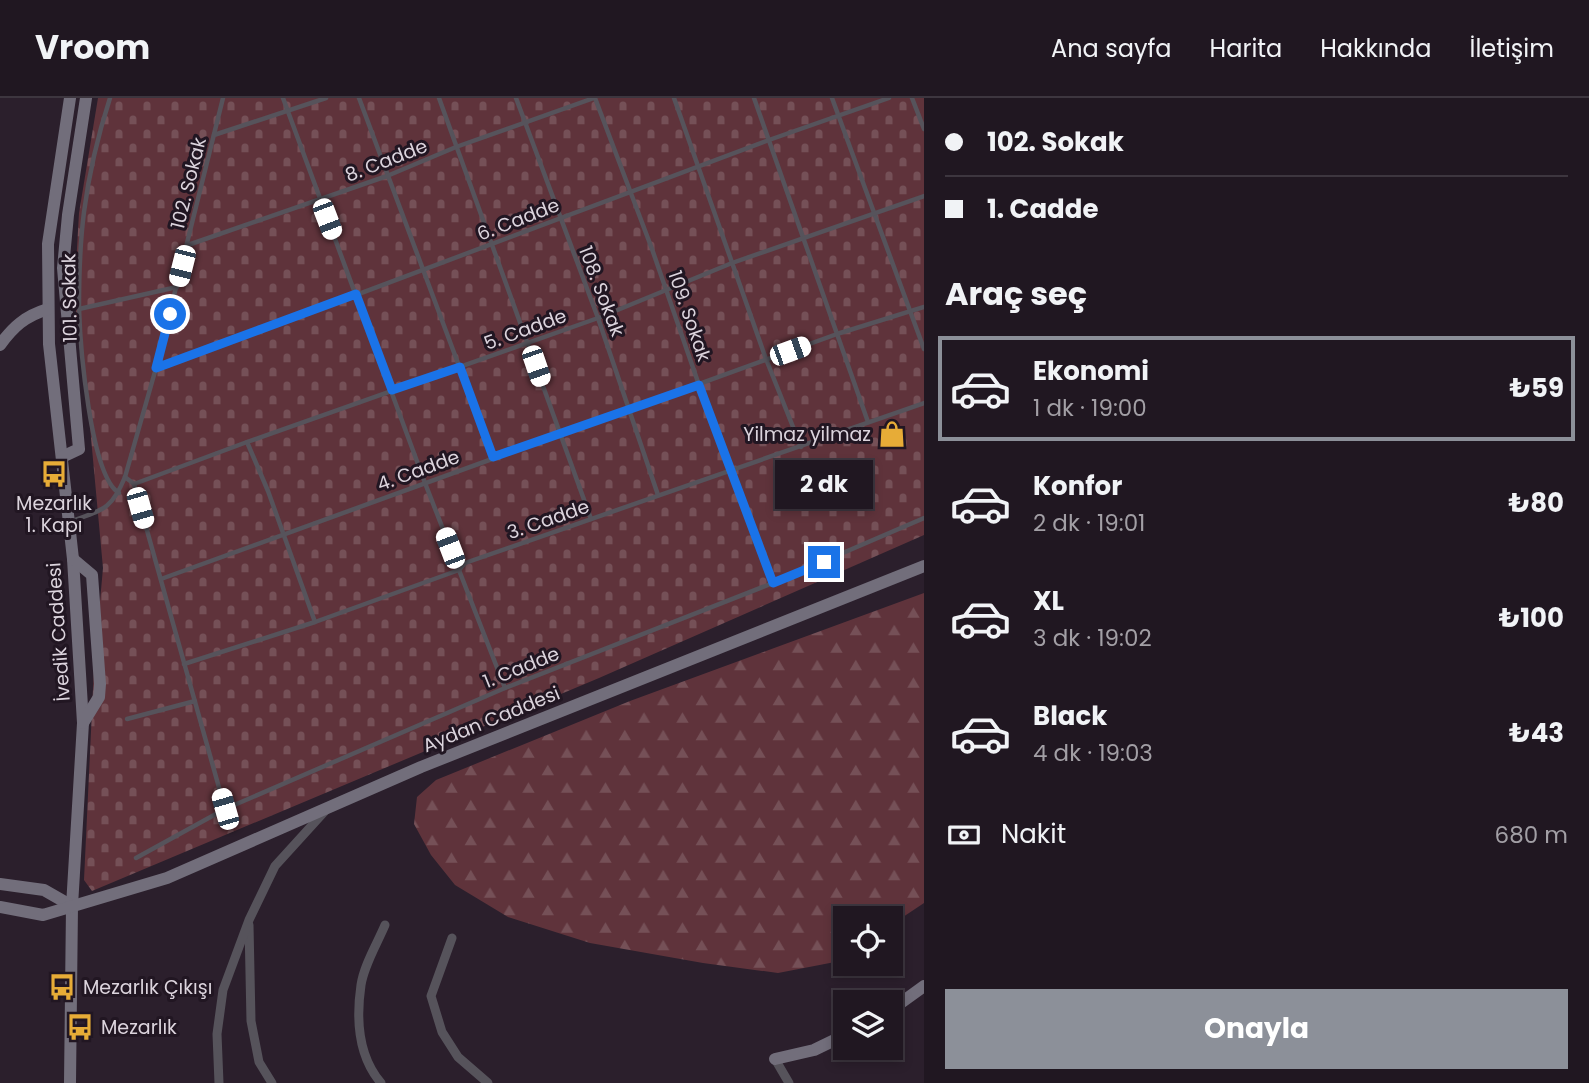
<!DOCTYPE html>
<html lang="tr">
<meta charset="utf-8">
<style>
body{margin:0;font-family:Poppins,sans-serif;background:#28202a;color:#f1f3f6;height:100vh;display:flex;flex-direction:column;font-size:26px;white-space:nowrap}
*{box-sizing:border-box;margin:0}
p{font-size:23px;color:#a29fa5}
.icon{flex:none;width:38px;height:38px;fill:none;stroke:currentColor;stroke-width:2;stroke-linecap:round;stroke-linejoin:round}
.map{position:relative;flex:1;overflow:hidden}
.details{display:flex;flex-direction:column;background:#201721;width:665px}
.details>*{flex:none}
.hud{display:grid;align-content:center;height:154px;padding:0 21px;background:#201721}
.tools{position:absolute;left:833px;top:808px;display:grid;gap:14px}
.tools a{display:grid;place-items:center;width:70px;height:70px;border-radius:0px;background:#201721;box-shadow:0 4px 10px #0003,0 0 0 2px #3d363f;font-size:35px}
.end{position:absolute;width:32px;height:32px;margin:-16px;border:9px solid #1a73e8;background:#fff;box-shadow:0 0 0 4px #fff}
.from{border-radius:50%}
.bubble{position:absolute;height:49px;border-radius:0px;background:#201721;box-shadow:0 4px 10px #0003,0 0 0 2px #3d363f;font-size:23px;font-weight:700;line-height:49px;text-align:center}
.car{position:absolute;width:21px;height:42px;margin:-21px -10px;border-radius:9px;box-shadow:0 0 5px 2px #0007;background:linear-gradient(#fff 24%,#345 0 40%,#fff 0 76%,#345 0 86%,#fff 0)}
.hud b{display:flex;align-items:center;gap:24px;height:66px;font-size:26px}
.hud b+b{border-top:2px solid #3d363f}
.hud i{width:18px;height:18px;background:#f1f3f6}
ul{padding:0;list-style:none}
li{display:flex;align-items:center;gap:21px;height:105px;margin:0 14px 10px;padding:0 7px;border:4px solid transparent;border-radius:0px}
li div{flex:1}
li b{display:block;font-size:26px}
li em{font-style:normal;font-weight:700}
li.current{border-color:#8c9099}
li>.icon{width:63px;height:63px;stroke-width:1.5}
h2{padding:0 21px;font-size:32px;line-height:84px}
.pay{display:flex;align-items:center;gap:18px;height:77px;padding:0 21px;font-size:26px}
.pay p{margin-inline-start:auto}
.action{display:flex;gap:14px;margin-top:auto;padding:14px 21px}
.action a{flex:1;height:80px;border-radius:0px;background:#8c9099;color:#fff;font-size:28px;font-weight:700;line-height:80px;text-align:center}
header{display:flex;align-items:center;gap:42px;box-sizing:border-box;height:98px;padding:0 35px;background:#201721;border-bottom:2px solid #3d363f}
header strong{font-size:33px}
nav{display:flex;gap:38px;margin-inline-start:auto;font-size:24px}
main{display:flex;flex:1;min-height:0}
.map>svg:first-child{display:block}
</style>
<header>
<strong>Vroom</strong>
<nav><a>Ana sayfa</a><a>Harita</a><a>Hakkında</a><a>İletişim</a></nav>
</header>
<main>
<div class="map">
<svg width="924" height="985" viewBox="0 0 924 985">
<defs>
<pattern id="forest-firs" width="22" height="20" patternUnits="userSpaceOnUse" patternTransform="scale(1.75)"><rect width="22" height="20" fill="#5f333b"/><path d="M5 1l3.5 6h-7zM16 11l3.5 6h-7z" fill="#755057"/></pattern>
<pattern id="cemetery-stones" width="16" height="16" patternUnits="userSpaceOnUse" patternTransform="scale(1.75)"><rect width="16" height="16" fill="#5f333b"/><path d="M2 7V4a2 2 0 0 1 4 0v3zM10 15v-3a2 2 0 0 1 4 0v3z" fill="#755057"/></pattern>
</defs>
<rect width="100%" height="100%" fill="#2b1f2c"/>
<polygon fill="url(#forest-firs)" points="924,495 924,805 891,827 891,821 845,821 845,857 835,864 778,875 703,865 590,845 508,819 455,787 431,757 414,726 417,699 436,682 630,603"/>
<polygon fill="url(#cemetery-stones)" points="98,0 924,0 924,437 599,580 92,793 84,782 94,570 103,470 89,318 76,223 76,168 79,115"/>
<g fill="none" stroke-linecap="round" stroke-linejoin="round">
<g stroke="#56535b" stroke-width="4.5">
<path d="M110,0c-12,37 -21,75 -26,114 -4,31 -5,65 -5,96 1,34 11,168 40,185"/>
<polyline points="283,0 425,385 505,590"/>
<polyline points="359,0 493,359"/>
<polyline points="439,0 591,421"/>
<polyline points="516,0 598,220 658,397"/>
<polyline points="595,0 652,151 699,287 719,335 773,485"/>
<polyline points="674,0 766,261 801,349"/>
<polyline points="754,0 868,324"/>
<polyline points="832,0 924,251"/>
<polyline points="912,0 924,31"/>
<polyline points="214,37 326,0"/>
<polyline points="188,147 387,78 456,49 594,0"/>
<polyline points="79,211 177,189"/>
<polyline points="156,270 252,236 769,42 889,0"/>
<polyline points="247,344 268,393 315,524"/>
<polyline points="125,379 134,386 225,711"/>
<polyline points="134,386 247,344 598,220 732,165 924,98"/>
<path d="M69,424c33,-12 42,-11 56,-45l31,-109 67,-270"/>
<polyline points="161,481 837,236 924,209"/>
<polyline points="184,566 315,524 459,472 465,465 924,305"/>
<polyline points="127,621 195,603"/>
<polyline points="136,760 225,711 505,590 773,485 924,420"/>
</g>
<g stroke="#56535b" stroke-width="9">
<polyline points="249,827 251,923 259,964 272,985"/>
<polyline points="452,840 431,898 442,934 458,959 488,985"/>
<polyline points="775,961 789,985"/>
<polyline points="219,985 217,936 223,892 249,822 275,768 325,713"/>
<path d="M381,985c-23,-27 -25,-64 -20,-98 3,-20 16,-41 24,-60"/>
</g>
<g stroke="#726e7b" stroke-width="12">
<polyline points="70,0 48,146 49,246 73,461 83,625 72,808 70,985"/>
<path d="M0,247c13,-18 25,-29 48,-36"/>
<polyline points="62,359 79,351 63,170 68,117 86,0"/>
<polyline points="73,461 92,477 100,586 99,599 83,625"/>
<polyline points="0,786 44,792 72,808"/>
<polyline points="0,809 43,817 167,780 421,669 924,468"/>
<polyline points="891,912 924,888"/>
<polyline points="775,961 814,952 845,937"/>
</g>
</g>
<g fill="none" stroke-linecap="round" stroke-linejoin="round">
<polyline stroke="#1a73e8" stroke-width="9" points="170,216 156,270 356,196 392,292 460,269 493,359 699,287 773,485 824,464"/>
</g>
<defs>
<symbol id="shop-bare" viewBox="-9 -9 18 18"><path d="M-5-2.5h2.3a2.7 3.5 0 0 1 5.4 0H5L5.5 6h-11ZM-1.5-2.5h3a1.5 2.3 0 0 0-3 0Z" fill="#e7ac37" stroke="#211622" stroke-width="2.5" paint-order="stroke"/></symbol>
<symbol id="bus-bare" viewBox="-9 -9 18 18"><path d="M-5-6H5V4H4V6H2V4H-2V6H-4V4H-5ZM-3.5-4V0h7V-4ZM-3.5 1.2v1.5H-2V1.2ZM2 1.2v1.5H3.5V1.2Z" fill="#e7ac37" stroke="#211622" stroke-width="2.5" paint-order="stroke"/></symbol>
</defs>
<g fill-rule="evenodd">
<use href="#shop-bare" x="873" y="317" width="38" height="38"/>
<use href="#bus-bare" x="35" y="357" width="38" height="38"/>
<use href="#bus-bare" x="43" y="870" width="38" height="38"/>
<use href="#bus-bare" x="61" y="910" width="38" height="38"/>
</g>
<g text-anchor="middle" stroke-width="6" stroke-linejoin="round" paint-order="stroke">
<g font-size="19" fill="#dcd4dd" stroke="#211622">
<text transform="translate(386 62) rotate(-21)" y="7">8. Cadde</text>
<text transform="translate(188 85) rotate(-76)" y="7">102. Sokak</text>
<text transform="translate(518 121) rotate(-21)" y="7">6. Cadde</text>
<text transform="translate(602 193) rotate(69)" y="7">108. Sokak</text>
<text transform="translate(69 200) rotate(-91)" y="7">101. Sokak</text>
<text transform="translate(690 218) rotate(71)" y="7">109. Sokak</text>
<text transform="translate(525 231) rotate(-20)" y="7">5. Cadde</text>
<text transform="translate(418 372) rotate(-20)" y="7">4. Cadde</text>
<text transform="translate(548 421) rotate(-19)" y="7">3. Cadde</text>
<text transform="translate(58 534) rotate(-94)" y="7">İvedik Caddesi</text>
<text transform="translate(521 569) rotate(-22)" y="7">1. Cadde</text>
<text transform="translate(491 621) rotate(-22)" y="7">Aydan Caddesi</text>
</g>
<g font-size="19" fill="#dcd4dd" stroke="#211622" text-anchor="start">
<text x="871" y="343" text-anchor="end">Yilmaz yilmaz</text>
<text x="54" y="412" text-anchor="middle">Mezarlık<tspan x="54" dy="22">1. Kapı</tspan></text>
<text x="83" y="896">Mezarlık Çıkışı</text>
<text x="101" y="936">Mezarlık</text>
</g>
</g>
</svg>
<div class="tools">
<a><svg class="icon" aria-label="locate" viewBox="0 0 24 24"><circle cx="12" cy="12" r="6"/><path d="M12 2v4M12 18v4M2 12h4M18 12h4"/></svg></a>
<a><svg class="icon" aria-label="layers" viewBox="0 0 24 24"><path d="M12 4l9 5-9 5-9-5zM3 14l9 5 9-5"/></svg></a>
</div>
<i class="end from" style="left:170px;top:216px"></i>
<i class="end" style="left:824px;top:464px"></i>
<div class="bubble" style="left:775px;top:362px;width:98px">2 dk</div>
<i class="car" style="left:327px;top:121px;rotate:159deg"></i>
<i class="car" style="left:182px;top:168px;rotate:194deg"></i>
<i class="car" style="left:790px;top:253px;rotate:70deg"></i>
<i class="car" style="left:536px;top:268px;rotate:161deg"></i>
<i class="car" style="left:140px;top:410px;rotate:164deg"></i>
<i class="car" style="left:450px;top:450px;rotate:339deg"></i>
<i class="car" style="left:225px;top:711px;rotate:344deg"></i>
</div>
<section class="details">
<div class="hud">
<b><i class="from"></i>102. Sokak</b>
<b><i></i>1. Cadde</b>
</div>
<h2>Araç seç</h2>
<ul>
<li class="current"><svg class="icon" aria-label="car" viewBox="0 0 24 24"><path d="M5 17H2v-5l4-1 3-4h7l3 4 3 1v5h-3M9 17h6M6 11h13"/><circle cx="7" cy="17" r="2"/><circle cx="17" cy="17" r="2"/></svg><div><b>Ekonomi</b><p>1 dk · 19:00</p></div><em>₺59</em></li>
<li><svg class="icon" aria-label="car" viewBox="0 0 24 24"><path d="M5 17H2v-5l4-1 3-4h7l3 4 3 1v5h-3M9 17h6M6 11h13"/><circle cx="7" cy="17" r="2"/><circle cx="17" cy="17" r="2"/></svg><div><b>Konfor</b><p>2 dk · 19:01</p></div><em>₺80</em></li>
<li><svg class="icon" aria-label="car" viewBox="0 0 24 24"><path d="M5 17H2v-5l4-1 3-4h7l3 4 3 1v5h-3M9 17h6M6 11h13"/><circle cx="7" cy="17" r="2"/><circle cx="17" cy="17" r="2"/></svg><div><b>XL</b><p>3 dk · 19:02</p></div><em>₺100</em></li>
<li><svg class="icon" aria-label="car" viewBox="0 0 24 24"><path d="M5 17H2v-5l4-1 3-4h7l3 4 3 1v5h-3M9 17h6M6 11h13"/><circle cx="7" cy="17" r="2"/><circle cx="17" cy="17" r="2"/></svg><div><b>Black</b><p>4 dk · 19:03</p></div><em>₺43</em></li>
</ul>
<div class="pay"><svg class="icon" aria-label="cash" viewBox="0 0 24 24"><path d="M3 7h18v10H3z"/><circle cx="12" cy="12" r="2"/></svg>Nakit<p>680 m</p></div>
<div class="action"><a>Onayla</a></div>
</section>
</main>
